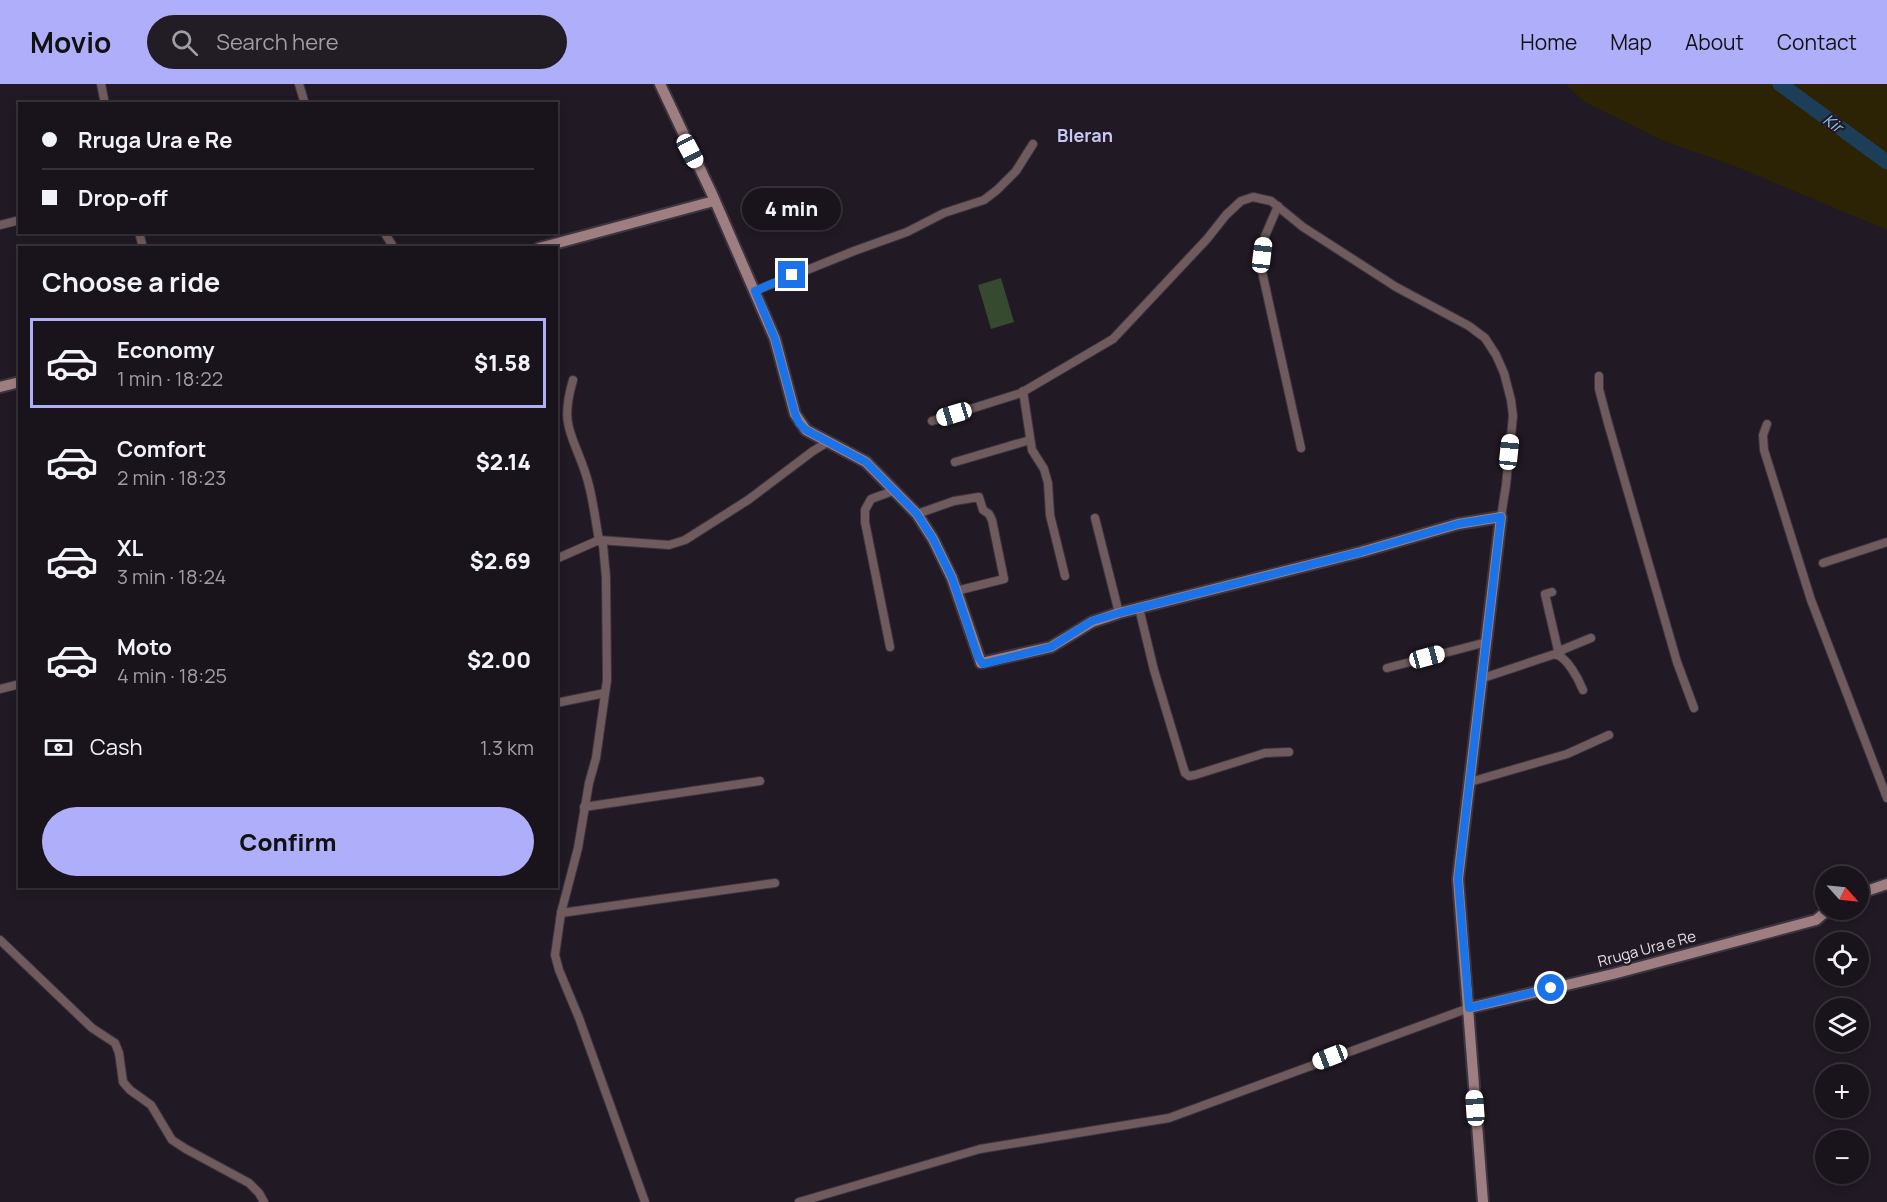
<!DOCTYPE html>
<meta charset="utf-8">
<style>
body{margin:0;font-family:Manrope,sans-serif;background:#221c24;color:#f1f3f6;height:100vh;display:flex;flex-direction:column;font-size:22px;white-space:nowrap}
*{box-sizing:border-box;margin:0}
p{font-size:20px;color:#9f9ea3}
.icon{flex:none;width:33px;height:33px;fill:none;stroke:currentColor;stroke-width:2;stroke-linecap:round;stroke-linejoin:round}
.map{position:relative;flex:1;overflow:hidden}
.sheet{position:absolute;left:18px;top:162px;width:540px;height:642px;display:flex;flex-direction:column;background:#19131b;border-radius:0px;box-shadow:0 3px 9px #0003,0 0 0 2px #37323a}
.sheet>*{flex:none}
.top-card{position:absolute;left:18px;top:18px;width:540px;height:132px;border-radius:0px;box-shadow:0 3px 9px #0003,0 0 0 2px #37323a;display:grid;align-content:center;height:132px;padding:0 24px;background:#19131b}
.needle{width:39px;rotate:117deg}
.tools{position:absolute;left:1815px;top:782px;display:grid;gap:12px}
.tools a{display:grid;place-items:center;width:54px;height:54px;border-radius:50%;background:#19131b;box-shadow:0 3px 9px #0003,0 0 0 2px #37323a;font-size:30px}
.end{position:absolute;width:27px;height:27px;margin:-14px;border:8px solid #1a73e8;background:#fff;box-shadow:0 0 0 3px #fff}
.from{border-radius:50%}
.bubble{position:absolute;height:42px;border-radius:21px;background:#19131b;box-shadow:0 3px 9px #0003,0 0 0 2px #37323a;font-size:20px;font-weight:800;line-height:42px;text-align:center}
.car{position:absolute;width:18px;height:36px;margin:-18px -9px;border-radius:8px;box-shadow:0 0 4px 2px #0007;background:linear-gradient(#fff 24%,#345 0 40%,#fff 0 76%,#345 0 86%,#fff 0)}
.top-card b{display:flex;align-items:center;gap:21px;height:57px;font-size:22px}
.top-card b+b{border-top:2px solid #37323a}
.top-card i{width:15px;height:15px;background:#f1f3f6}
ul{padding:0;list-style:none}
li{display:flex;align-items:center;gap:18px;height:90px;margin:0 12px 9px;padding:0 12px;border:3px solid transparent;border-radius:0px}
li div{flex:1}
li b{display:block;font-size:22px}
li em{font-style:normal;font-weight:800}
li.current{border-color:#afaefa}
li>.icon{width:54px;height:54px;stroke-width:1.5}
h2{padding:0 24px;font-size:27px;line-height:72px}
.pay{display:flex;align-items:center;gap:15px;height:66px;padding:0 24px;font-size:22px}
.pay p{margin-inline-start:auto}
.primary-button{display:flex;gap:12px;margin-top:auto;padding:12px 24px}
.primary-button a{flex:1;height:69px;border-radius:36px;background:#afaefa;color:#111;font-size:24px;font-weight:800;line-height:69px;text-align:center}
header{display:flex;align-items:center;gap:36px;box-sizing:border-box;height:84px;padding:0 30px;background:#afaefa;color:#111}
header strong{font-size:28px}
nav{display:flex;gap:33px;margin-inline-start:auto;font-size:21px}
.search{width:420px;height:54px;background:#221c24;display:flex;align-items:center;gap:15px;box-sizing:border-box;padding:0 21px;border-radius:33px;color:#9f9ea3;font-size:22px}
.map>svg:first-child{display:block}
</style>
<header>
<strong>Movio</strong>
<div class="search"><svg class="icon" aria-label="search" viewBox="0 0 24 24"><circle cx="10" cy="10" r="6"/><path d="M15 15l6 6"/></svg>Search here</div>
<nav><a>Home</a><a>Map</a><a>About</a><a>Contact</a></nav>
</header>
<div class="map">
<svg width="1887" height="1118" viewBox="0 0 1887 1118">
<rect width="100%" height="100%" fill="#211924"/>
<polygon fill="#354a2f" points="1001,194 1014,238 991,245 978,201"/>
<polygon fill="#2b2303" points="1565,0 1887,0 1887,146 1737,83 1664,57 1585,18"/>
<g fill="none" stroke-linecap="round" stroke-linejoin="round">
<polyline stroke="#1d3e58" stroke-width="15" points="1780,0 1887,78"/>
<defs>
<g id="street">
<polyline points="101,0 105,20"/>
<polyline points="299,0 305,20"/>
<polyline points="1278,122 1265,152 1261,183 1301,364"/>
<polyline points="0,141 20,136"/>
<polyline points="139,148 143,164"/>
<polyline points="384,148 394,164"/>
<polyline points="755,207 854,167 907,148 944,129 984,116 997,106 1016,87 1033,60"/>
<polyline points="1599,292 1599,305 1608,339 1677,578 1694,624"/>
<path d="M573,296c-14,47 0,54 13,95 7,21 9,44 13,65l4,5 3,32 1,103 -11,78 -7,25 -11,65 -17,65 -6,42 4,15 20,48 66,184"/>
<polyline points="1023,307 1032,366 1044,385 1048,399 1050,431 1065,492"/>
<polyline points="932,337 1021,309 1113,255 1207,155 1226,131 1241,117 1253,113 1271,117 1303,143 1396,203 1469,242 1485,254 1496,271 1504,289 1511,316 1513,332 1506,401 1501,433"/>
<polyline points="1767,340 1763,351 1764,366 1811,516 1887,714"/>
<polyline points="955,378 1030,356"/>
<polyline points="917,430 954,417 979,413 983,426 989,430 992,436 1004,495 956,507"/>
<polyline points="1095,434 1119,529"/>
<polyline points="556,475 599,456 669,461 685,456 748,416 813,367 828,358"/>
<polyline points="1823,479 1887,458"/>
<polyline points="1552,508 1545,510 1558,566 1557,571 1564,565 1591,554"/>
<polyline points="1139,524 1154,586 1185,689 1189,692 1195,691 1265,669 1289,668"/>
<polyline points="890,563 865,438 865,426 871,415 893,407"/>
<polyline points="1387,584 1487,558"/>
<path d="M1483,594l72,-24c12,3 23,24 28,36"/>
<polyline points="0,605 20,600"/>
<polyline points="556,619 605,609"/>
<polyline points="1470,698 1567,670 1609,651"/>
<polyline points="584,723 760,697"/>
<polyline points="561,829 775,799"/>
<polyline points="0,856 92,944 115,959 119,969 123,998 130,1006 151,1021 172,1056 186,1065 249,1099 259,1109 264,1118"/>
<polyline points="799,1118 980,1065 1169,1034 1469,924"/>
</g>
<g id="secondary">
<polyline points="660,0 712,110 775,255 795,330 806,346 866,378 917,430 933,455 952,494 981,579 1051,563 1092,538 1119,529 1361,468 1458,440 1501,433 1458,795 1483,1118"/>
<polyline points="539,164 714,117"/>
<polyline points="0,303 20,298"/>
<polyline points="1858,810 1887,800"/>
<polyline points="1469,924 1613,890 1816,836 1829,825"/>
</g>
</defs>
<use href="#street" stroke="#3c353f" stroke-width="10"/>
<use href="#secondary" stroke="#3c353f" stroke-width="14"/>
<use href="#street" stroke="#6f5b5d" stroke-width="8"/>
<use href="#secondary" stroke="#9f7e81" stroke-width="10"/>
</g>
<g fill="none" stroke-linecap="round" stroke-linejoin="round">
<polyline stroke="#1a73e8" stroke-width="8" points="792,191 755,207 775,255 795,330 799,339 806,346 866,378 917,430 933,455 952,494 978,573 983,580 1051,563 1092,537 1119,529 1361,468 1458,440 1501,433 1458,795 1469,924 1551,904"/>
</g>
<g text-anchor="middle" stroke-width="4.5" stroke-linejoin="round" paint-order="stroke">
<g font-size="15" fill="#e5e0e7" stroke="#211924">
<text transform="translate(1647 865) rotate(-15)" y="5">Rruga Ura e Re</text>
</g>
<g font-size="16" font-style="italic" fill="#8dc7f5" stroke="#211924">
<text transform="translate(1833 39) rotate(36)" y="6">Kir</text>
</g>
<g font-size="18" font-weight="bold" fill="#c7c8f3" stroke="#211924">
<text x="1085" y="58">Bleran</text>
</g>
</g>
</svg>
<div class="tools">
<a><svg class="needle" viewBox="-14 -14 28 28"><path d="M0-13l5 13h-10z" fill="#e53935"/><path d="M0 13l5-13h-10z" fill="#9f9ea3"/></svg></a>
<a><svg class="icon" aria-label="locate" viewBox="0 0 24 24"><circle cx="12" cy="12" r="6"/><path d="M12 2v4M12 18v4M2 12h4M18 12h4"/></svg></a>
<a><svg class="icon" aria-label="layers" viewBox="0 0 24 24"><path d="M12 4l9 5-9 5-9-5zM3 14l9 5 9-5"/></svg></a>
<a>+</a>
<a>−</a>
</div>
<i class="end from" style="left:1551px;top:904px"></i>
<i class="end" style="left:792px;top:191px"></i>
<div class="bubble" style="left:742px;top:104px;width:99px">4 min</div>
<i class="car" style="left:690px;top:67px;rotate:152deg"></i>
<i class="car" style="left:1262px;top:171px;rotate:7deg"></i>
<i class="car" style="left:954px;top:330px;rotate:253deg"></i>
<i class="car" style="left:1509px;top:368px;rotate:6deg"></i>
<i class="car" style="left:1427px;top:573px;rotate:75deg"></i>
<i class="car" style="left:1330px;top:973px;rotate:249deg"></i>
<i class="car" style="left:1475px;top:1024px;rotate:356deg"></i>
<div class="top-card">
<b><i class="from"></i>Rruga Ura e Re</b>
<b><i></i>Drop-off</b>
</div>
<section class="sheet">
<h2>Choose a ride</h2>
<ul>
<li class="current"><svg class="icon" aria-label="car" viewBox="0 0 24 24"><path d="M5 17H2v-5l4-1 3-4h7l3 4 3 1v5h-3M9 17h6M6 11h13"/><circle cx="7" cy="17" r="2"/><circle cx="17" cy="17" r="2"/></svg><div><b>Economy</b><p>1 min · 18:22</p></div><em>$1.58</em></li>
<li><svg class="icon" aria-label="car" viewBox="0 0 24 24"><path d="M5 17H2v-5l4-1 3-4h7l3 4 3 1v5h-3M9 17h6M6 11h13"/><circle cx="7" cy="17" r="2"/><circle cx="17" cy="17" r="2"/></svg><div><b>Comfort</b><p>2 min · 18:23</p></div><em>$2.14</em></li>
<li><svg class="icon" aria-label="car" viewBox="0 0 24 24"><path d="M5 17H2v-5l4-1 3-4h7l3 4 3 1v5h-3M9 17h6M6 11h13"/><circle cx="7" cy="17" r="2"/><circle cx="17" cy="17" r="2"/></svg><div><b>XL</b><p>3 min · 18:24</p></div><em>$2.69</em></li>
<li><svg class="icon" aria-label="car" viewBox="0 0 24 24"><path d="M5 17H2v-5l4-1 3-4h7l3 4 3 1v5h-3M9 17h6M6 11h13"/><circle cx="7" cy="17" r="2"/><circle cx="17" cy="17" r="2"/></svg><div><b>Moto</b><p>4 min · 18:25</p></div><em>$2.00</em></li>
</ul>
<div class="pay"><svg class="icon" aria-label="cash" viewBox="0 0 24 24"><path d="M3 7h18v10H3z"/><circle cx="12" cy="12" r="2"/></svg>Cash<p>1.3 km</p></div>
<div class="primary-button"><a>Confirm</a></div>
</section>
</div>
